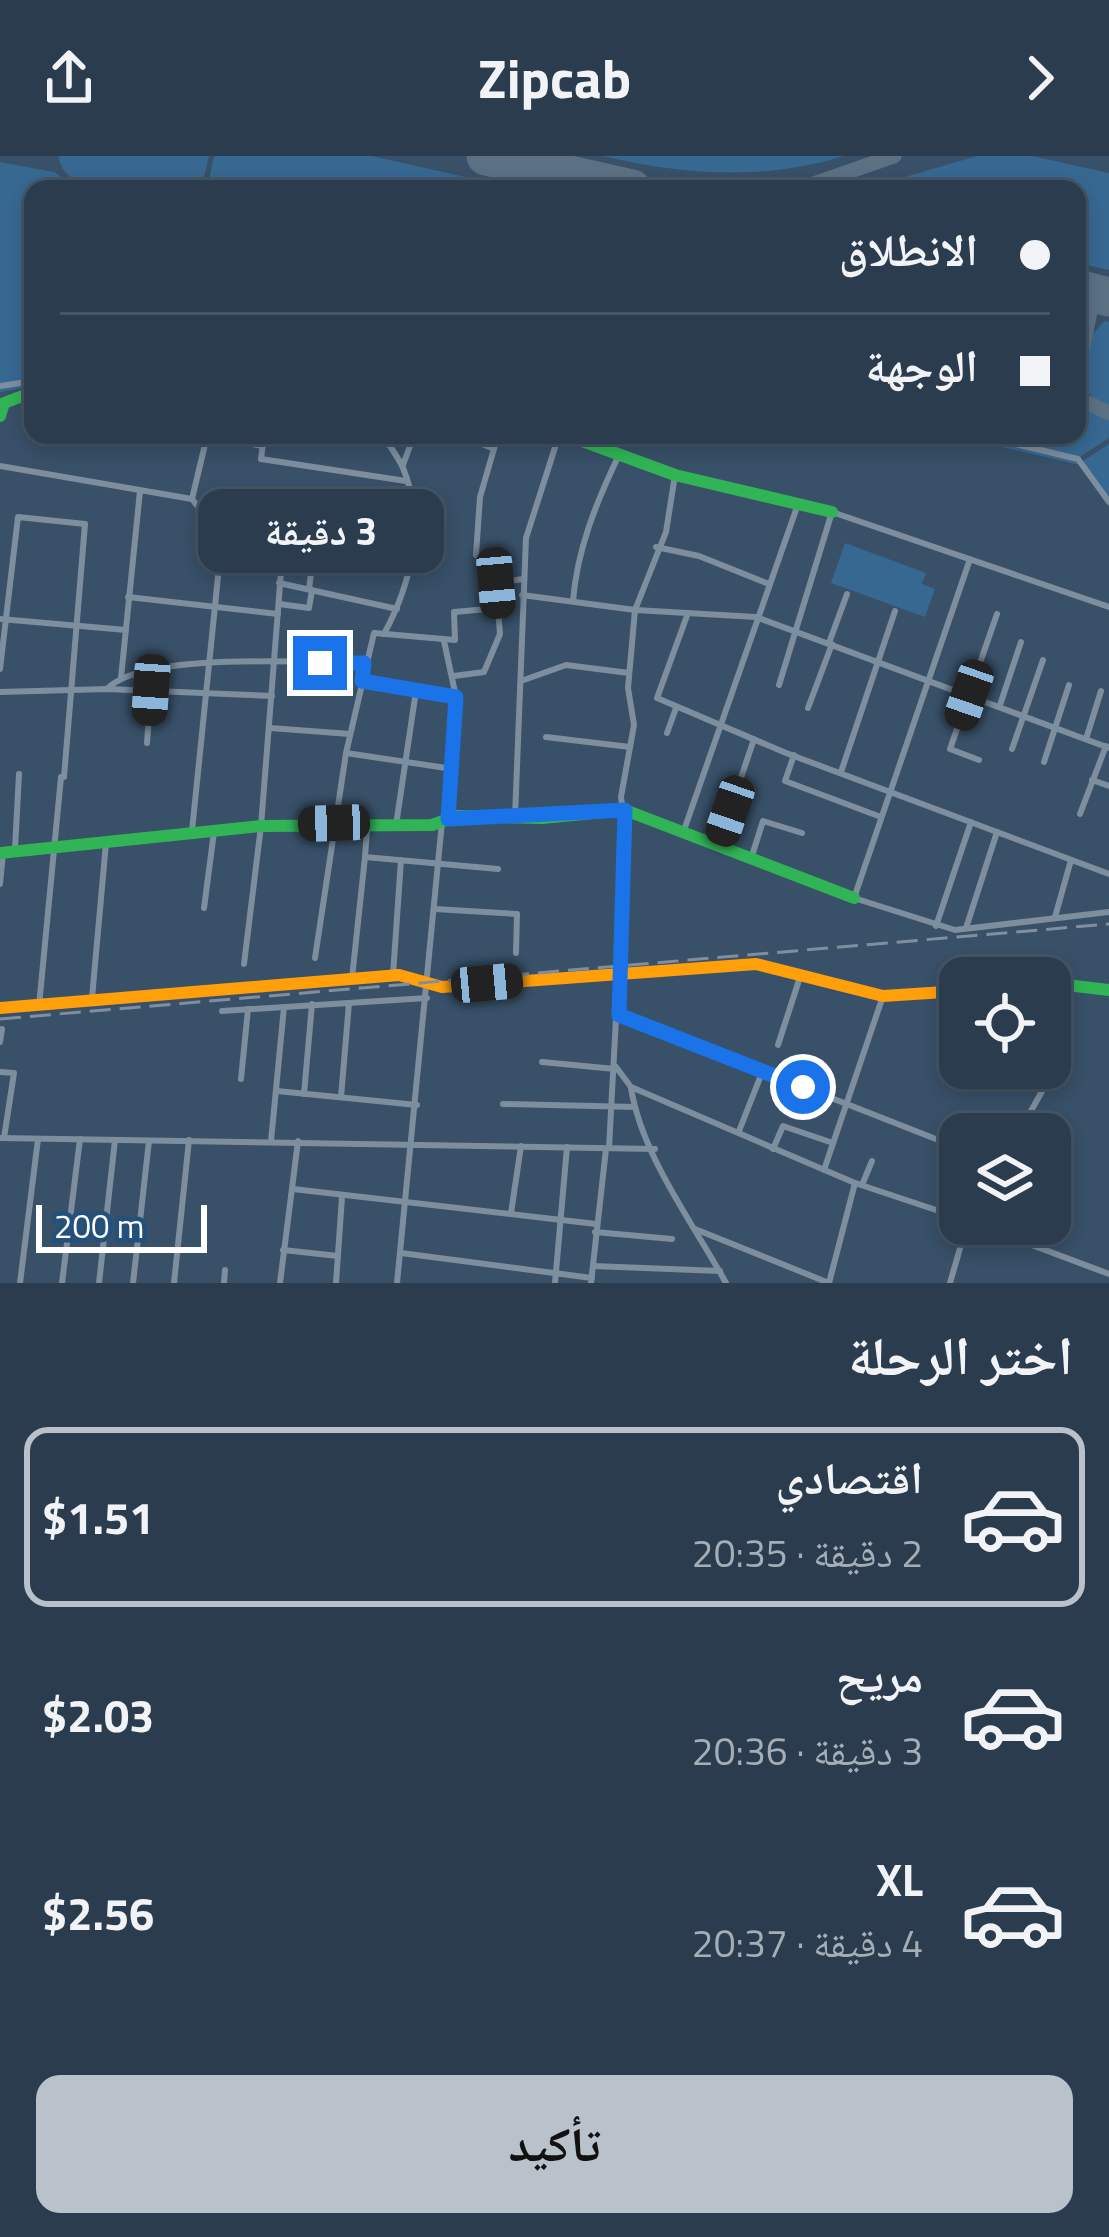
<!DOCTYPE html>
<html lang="ar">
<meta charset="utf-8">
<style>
body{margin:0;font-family:"Titillium Web","Noto Naskh Arabic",sans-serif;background:#324355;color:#f1f3f6;direction:rtl;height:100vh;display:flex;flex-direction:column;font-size:45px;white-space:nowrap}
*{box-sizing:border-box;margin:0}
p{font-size:39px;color:#a5adb6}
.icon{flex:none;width:66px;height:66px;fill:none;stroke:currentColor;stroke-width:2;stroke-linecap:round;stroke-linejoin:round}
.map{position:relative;height:1127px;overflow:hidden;direction:ltr}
.sheet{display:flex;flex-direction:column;background:#2a3c4e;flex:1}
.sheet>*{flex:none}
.banner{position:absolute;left:24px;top:24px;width:1062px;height:264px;border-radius:24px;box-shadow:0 6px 18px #0003,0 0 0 3px #465666;direction:rtl;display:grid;align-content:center;height:264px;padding:0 36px;background:#2a3c4e}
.controls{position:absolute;left:939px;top:801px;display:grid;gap:24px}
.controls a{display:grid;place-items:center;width:132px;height:132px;border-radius:24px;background:#2a3c4e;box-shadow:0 6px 18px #0003,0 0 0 3px #465666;font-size:60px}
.scale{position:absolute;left:36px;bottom:30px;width:171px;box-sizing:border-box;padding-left:12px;border:6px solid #fff;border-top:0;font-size:33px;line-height:42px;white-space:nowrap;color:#fff;-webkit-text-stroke:9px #24517c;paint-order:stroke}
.end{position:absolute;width:54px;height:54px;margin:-27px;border:15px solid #1a73e8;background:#fff;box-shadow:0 0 0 6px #fff}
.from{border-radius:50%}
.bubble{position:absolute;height:84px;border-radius:24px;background:#2a3c4e;box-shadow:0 6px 18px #0003,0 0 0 3px #465666;font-size:39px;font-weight:700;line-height:84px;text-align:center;direction:rtl}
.car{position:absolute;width:36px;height:72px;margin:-36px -18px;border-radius:15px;box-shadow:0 0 9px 3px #0007;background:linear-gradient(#222 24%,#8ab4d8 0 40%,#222 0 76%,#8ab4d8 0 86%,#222 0)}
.banner b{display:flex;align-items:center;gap:42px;height:114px;font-size:45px}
.banner b+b{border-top:3px solid #465666}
.banner i{width:30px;height:30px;background:#f1f3f6}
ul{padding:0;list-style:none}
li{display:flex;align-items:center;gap:36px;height:180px;margin:0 24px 18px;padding:0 12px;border:6px solid transparent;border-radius:24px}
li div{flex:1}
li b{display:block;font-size:45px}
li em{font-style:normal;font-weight:700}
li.selected{border-color:#b9c2ca}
li>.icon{width:108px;height:108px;stroke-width:1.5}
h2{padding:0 36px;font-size:54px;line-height:144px}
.primary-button{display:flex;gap:24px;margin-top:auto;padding:24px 36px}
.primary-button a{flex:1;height:138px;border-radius:24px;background:#b9c2ca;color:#111;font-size:48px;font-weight:700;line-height:138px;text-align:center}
header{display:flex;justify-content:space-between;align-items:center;height:156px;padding:0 36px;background:#2a3c4e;font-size:54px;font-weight:700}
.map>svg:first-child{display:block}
</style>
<header><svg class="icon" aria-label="forward" viewBox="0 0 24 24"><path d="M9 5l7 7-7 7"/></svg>Zipcab<svg class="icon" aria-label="share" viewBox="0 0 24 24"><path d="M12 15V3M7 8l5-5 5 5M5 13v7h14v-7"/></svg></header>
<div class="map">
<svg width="1109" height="1127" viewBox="0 0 1109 1127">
<rect width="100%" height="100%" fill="#385068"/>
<g fill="#376892">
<path d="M59,0h150l-8,33c-35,0 -141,12 -142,-33z"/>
<polygon points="214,0 372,0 519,33 207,33"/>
<path d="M602,0h242c-82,25 -160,19 -242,0z"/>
<polygon points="977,0 1032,0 1109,17 1109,114 1077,107 1077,33 864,33"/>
<polygon points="0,6 54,16 79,33 33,33 33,230 0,236"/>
<path d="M1105,165l4,1v86c-40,-17 -32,-62 -4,-87z"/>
<polygon points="1077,253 1109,260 1109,282 1081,300 1080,307 1109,288 1109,350 1080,309 949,279 1077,279"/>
<polygon points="845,387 926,417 922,428 935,433 925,461 831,427"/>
</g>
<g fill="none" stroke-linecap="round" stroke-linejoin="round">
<g stroke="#5c7084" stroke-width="15">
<polyline points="799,33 894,0"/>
<polyline points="1077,218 1094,137"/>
<polyline points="1077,242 1109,257"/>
</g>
<g stroke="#5c7084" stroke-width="39">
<polyline points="486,0 632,33"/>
<polyline points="1077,133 1109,141"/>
</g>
<g stroke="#7d8e9f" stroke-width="6">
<polyline points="0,230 33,225"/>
<polyline points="202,279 263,290"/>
<polyline points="264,279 261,303 406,325"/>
<path d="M384,279c5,12 14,21 19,33 23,55 8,116 -19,166"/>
<polyline points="461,279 494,293"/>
<polyline points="978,279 1078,303 1109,346"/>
<polyline points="403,309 414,279"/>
<polyline points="0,310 192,343 206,361 414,382"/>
<polyline points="192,343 207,280"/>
<polyline points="656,391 699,400 769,428"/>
<polyline points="476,399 480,341 498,279"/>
<polyline points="970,403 854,742 955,774 1109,756"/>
<polyline points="279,427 397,453"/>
<polyline points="309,433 317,371"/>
<polyline points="522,439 635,454 756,461 1109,592"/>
<polyline points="128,441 278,458"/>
<path d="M573,445c4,-51 23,-98 45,-144"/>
<polyline points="279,448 309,452 312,434"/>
<polyline points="688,457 657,542 786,597 1109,718"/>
<polyline points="0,463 126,474"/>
<polyline points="444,485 456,541 448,663"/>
<polyline points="829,487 847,438"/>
<polyline points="0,513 18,361 85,368 64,621"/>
<polyline points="454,520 484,516 500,478 496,427 523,423"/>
<polyline points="121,522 140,335"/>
<polyline points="362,525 456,541"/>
<polyline points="521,525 566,509 629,517"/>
<polyline points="779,529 832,356 1109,451"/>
<path d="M107,533c36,-38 203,-26 257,-26"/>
<polyline points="0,536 107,533 272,540"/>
<polyline points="1000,549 1021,486"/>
<polyline points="808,552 832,488"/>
<polyline points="270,572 350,578"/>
<polyline points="667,577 676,552"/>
<polyline points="546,581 630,591"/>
<polyline points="1086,583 1101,535"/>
<polyline points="147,587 151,534"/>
<polyline points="1012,593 1043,504"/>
<polyline points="346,597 453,613"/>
<polyline points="794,599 785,625 881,661"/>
<polyline points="979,604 950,593 997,458"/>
<polyline points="1044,606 1069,529"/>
<polyline points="841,616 895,455"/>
<polyline points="1092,624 1109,630"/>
<polyline points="1080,658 1106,590"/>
<polyline points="515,661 526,382 559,279"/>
<polyline points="396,669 416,535"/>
<polyline points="367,672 365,701 498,713"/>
<polyline points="192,675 224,362"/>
<polyline points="683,677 797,351"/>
<polyline points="718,690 754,583"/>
<polyline points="15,693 19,618"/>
<polyline points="751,703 763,665 802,677"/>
<polyline points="0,728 3,697"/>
<polyline points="204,752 214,676"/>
<polyline points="435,753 517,758 516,797"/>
<polyline points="1055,761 1071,704"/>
<polyline points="936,770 971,666"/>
<polyline points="966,772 997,676"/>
<polyline points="315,802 346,597 374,477 455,484 454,456 498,452"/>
<polyline points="244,808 261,670 285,365"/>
<polyline points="393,819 401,704"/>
<polyline points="352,822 365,701"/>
<polyline points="92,842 106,687"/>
<polyline points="39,850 61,621"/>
<polyline points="222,855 427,842"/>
<polyline points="620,859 946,987"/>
<polyline points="0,886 2,873"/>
<polyline points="778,889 800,821"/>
<polyline points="542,906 615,913"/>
<polyline points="616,911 631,931 855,1027 960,1062"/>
<polyline points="0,916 14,917 4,982"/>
<polyline points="241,923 248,853"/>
<path d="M631,932c11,68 62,135 95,195"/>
<polyline points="277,935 417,949"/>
<polyline points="304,938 312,848"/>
<polyline points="341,941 349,847"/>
<polyline points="503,948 635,951"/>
<polyline points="739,975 763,914"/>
<polyline points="1018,978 1050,921"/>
<polyline points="0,982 655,993"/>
<polyline points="271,985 284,851"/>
<polyline points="609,992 626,677 621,641 634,569 628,532 635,454 666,376 675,319"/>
<polyline points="773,993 783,970 830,986"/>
<polyline points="824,1014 883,840"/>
<polyline points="862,1029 872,1005"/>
<polyline points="293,1033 596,1068"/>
<polyline points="511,1057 521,990"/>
<polyline points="976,1068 1109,1118"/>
<polyline points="695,1073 829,1127 855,1027"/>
<polyline points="595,1076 672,1083"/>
<polyline points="283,1094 338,1100"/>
<polyline points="401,1097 592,1122"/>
<polyline points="593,1110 720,1115"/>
<polyline points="20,1127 38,983"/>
<polyline points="62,1127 80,983"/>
<polyline points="99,1127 115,984"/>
<polyline points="133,1127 149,985"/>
<polyline points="174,1127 189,984"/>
<polyline points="224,1127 225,1114"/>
<polyline points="280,1127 298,985"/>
<polyline points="336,1127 342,1041"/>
<polyline points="397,1127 442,666"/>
<polyline points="555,1127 567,991"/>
<polyline points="591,1127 606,993"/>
<polyline points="950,1127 967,1068"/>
</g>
<g stroke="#30b455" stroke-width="12">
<polyline points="0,260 4,247 33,236"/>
<polyline points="566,279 675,319 832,356"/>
<polyline points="0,697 261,670 432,669 457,660 542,662 625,654 854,742"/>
<polyline points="1050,827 1109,834"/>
</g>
<polyline stroke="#ff9f0a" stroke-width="12" points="0,852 399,819 442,831 756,808 883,840 960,835"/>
<polyline stroke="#7f8f9f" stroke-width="3" stroke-dasharray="21 9" stroke-linecap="butt" points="0,863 1109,768"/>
</g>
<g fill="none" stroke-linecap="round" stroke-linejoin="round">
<polyline stroke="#1a73e8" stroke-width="15" points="320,507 364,507 362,525 456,541 448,663 625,654 619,859 803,931"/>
</g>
</svg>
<div class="controls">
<a><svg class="icon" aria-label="locate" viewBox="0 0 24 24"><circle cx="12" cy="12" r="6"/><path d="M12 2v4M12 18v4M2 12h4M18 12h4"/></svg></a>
<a><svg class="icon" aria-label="layers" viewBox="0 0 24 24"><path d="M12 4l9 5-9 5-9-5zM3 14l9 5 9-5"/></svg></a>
</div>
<div class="scale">200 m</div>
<i class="end from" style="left:803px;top:931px"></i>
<i class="end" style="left:320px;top:507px"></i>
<div class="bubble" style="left:198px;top:333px;width:246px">3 دقيقة</div>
<i class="car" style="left:496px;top:427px;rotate:175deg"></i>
<i class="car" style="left:151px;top:534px;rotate:184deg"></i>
<i class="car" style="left:969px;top:539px;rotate:199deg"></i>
<i class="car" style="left:730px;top:655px;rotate:199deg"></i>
<i class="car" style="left:334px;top:667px;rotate:268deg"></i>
<i class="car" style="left:487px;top:827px;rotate:85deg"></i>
<div class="banner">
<b><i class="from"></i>الانطلاق</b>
<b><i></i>الوجهة</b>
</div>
</div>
<section class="sheet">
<h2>اختر الرحلة</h2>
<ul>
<li class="selected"><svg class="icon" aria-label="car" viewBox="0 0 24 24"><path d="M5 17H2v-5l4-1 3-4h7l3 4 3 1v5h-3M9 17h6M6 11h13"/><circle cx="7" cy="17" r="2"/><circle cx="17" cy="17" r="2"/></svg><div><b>اقتصادي</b><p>2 دقيقة · 20:35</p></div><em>$1.51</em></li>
<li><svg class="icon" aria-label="car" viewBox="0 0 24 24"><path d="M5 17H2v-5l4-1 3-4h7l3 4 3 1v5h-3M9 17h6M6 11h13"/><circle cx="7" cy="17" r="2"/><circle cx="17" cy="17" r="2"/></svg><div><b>مريح</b><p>3 دقيقة · 20:36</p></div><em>$2.03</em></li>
<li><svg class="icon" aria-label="car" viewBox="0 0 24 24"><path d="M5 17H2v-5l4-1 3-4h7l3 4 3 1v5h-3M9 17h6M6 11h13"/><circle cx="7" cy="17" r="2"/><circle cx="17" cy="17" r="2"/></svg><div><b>XL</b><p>4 دقيقة · 20:37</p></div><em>$2.56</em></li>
</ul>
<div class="primary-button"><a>تأكيد</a></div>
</section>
